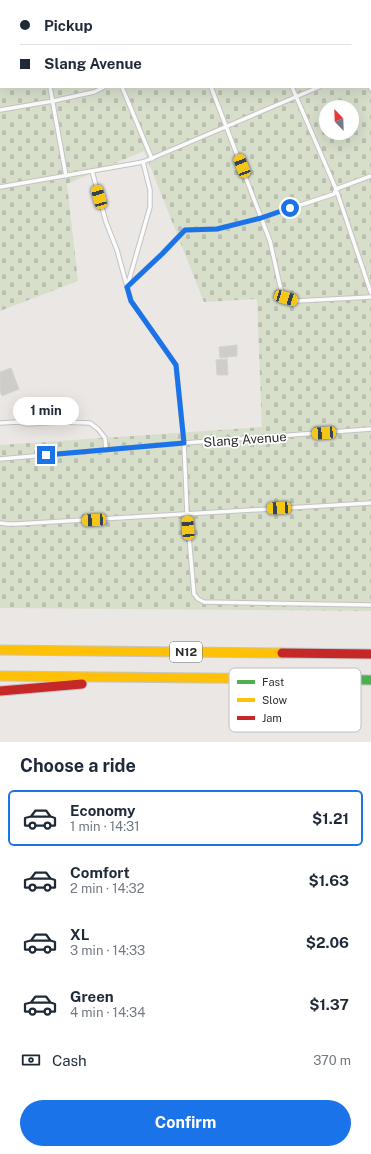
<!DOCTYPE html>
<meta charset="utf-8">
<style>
body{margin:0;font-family:"Public Sans",sans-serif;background:#f2f2f3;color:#1f2937;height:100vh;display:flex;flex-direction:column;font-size:15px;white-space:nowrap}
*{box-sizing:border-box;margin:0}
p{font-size:13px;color:#747a83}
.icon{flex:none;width:22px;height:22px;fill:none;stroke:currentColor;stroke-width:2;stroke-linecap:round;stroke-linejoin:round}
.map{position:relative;height:742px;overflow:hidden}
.side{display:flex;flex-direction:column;background:#fff;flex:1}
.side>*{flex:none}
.top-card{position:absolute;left:0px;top:0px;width:371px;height:88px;box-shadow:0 4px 16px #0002;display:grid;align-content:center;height:88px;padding:0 20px;background:#fff}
.needle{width:26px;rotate:337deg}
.fabs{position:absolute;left:319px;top:100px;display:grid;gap:8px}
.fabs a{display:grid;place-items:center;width:40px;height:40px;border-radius:50%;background:#fff;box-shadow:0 4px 16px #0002;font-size:20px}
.end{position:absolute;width:18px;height:18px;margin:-9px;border:5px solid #1a73e8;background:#fff;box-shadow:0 0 0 2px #fff}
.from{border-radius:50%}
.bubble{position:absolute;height:28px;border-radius:14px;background:#fff;box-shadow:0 4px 16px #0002;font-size:13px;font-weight:700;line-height:28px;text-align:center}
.car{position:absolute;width:12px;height:24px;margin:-12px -6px;border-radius:5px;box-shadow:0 0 3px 1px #0007;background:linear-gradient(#f5c518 24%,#345 0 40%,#f5c518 0 76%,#345 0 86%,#f5c518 0)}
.top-card b{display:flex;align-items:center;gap:14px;height:38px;font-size:15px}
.top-card b+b{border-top:1px solid #e0e1e3}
.top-card i{width:10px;height:10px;background:#1f2937}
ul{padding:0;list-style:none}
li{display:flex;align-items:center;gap:12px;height:56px;margin:0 8px 6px;padding:0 12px;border:2px solid transparent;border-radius:6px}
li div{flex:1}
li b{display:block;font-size:15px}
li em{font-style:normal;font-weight:700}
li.selected{border-color:#1a73e8}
li>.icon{width:36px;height:36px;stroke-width:1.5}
h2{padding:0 20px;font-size:18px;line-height:48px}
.pay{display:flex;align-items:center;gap:10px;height:44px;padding:0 20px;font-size:15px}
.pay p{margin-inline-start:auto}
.cta{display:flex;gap:8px;margin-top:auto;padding:8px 20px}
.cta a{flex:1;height:46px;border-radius:24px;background:#1a73e8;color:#fff;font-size:16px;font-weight:700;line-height:46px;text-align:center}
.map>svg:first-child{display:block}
</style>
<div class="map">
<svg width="371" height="742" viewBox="0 0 371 742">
<defs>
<pattern id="cemetery-stones" width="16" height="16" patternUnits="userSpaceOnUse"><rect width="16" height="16" fill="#d7dfcb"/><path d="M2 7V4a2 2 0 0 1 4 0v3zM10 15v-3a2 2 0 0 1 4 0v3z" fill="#b9c0af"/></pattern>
</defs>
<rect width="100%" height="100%" fill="#eae7e4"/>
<path fill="url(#cemetery-stones)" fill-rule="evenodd" d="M0,0h371v611l-371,-3v-163l262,-18 -5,-128 -53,3 -60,-151 -77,33 11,97 -78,30zM1,1h369v86h-369zM326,107h26v26h-26z"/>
<g fill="#cfcdca" stroke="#d5d3d0">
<polygon points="237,345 237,356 220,358 219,347"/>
<polygon points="227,359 228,375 217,375 216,360"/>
<polygon points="11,368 19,389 2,396 0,391 0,372"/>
</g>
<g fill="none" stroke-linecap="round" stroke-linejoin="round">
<defs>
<g id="lane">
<polyline points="34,0 34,1"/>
<polyline points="86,0 87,1"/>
<polyline points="175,0 175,1"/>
<polyline points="253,0 253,1"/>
<polyline points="333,0 333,1"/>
<polyline points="257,1 259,0"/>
<polyline points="0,38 1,38"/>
<polyline points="370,65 371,65"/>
<polyline points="50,87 66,176"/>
<polyline points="122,87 152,159"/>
<polyline points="211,87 270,241 281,290 286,298 296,301 371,297"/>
<polyline points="292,87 336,189 371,293"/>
<polyline points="370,87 371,89"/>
<polyline points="0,110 53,101 94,92 104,87"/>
<polyline points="92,171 106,222 117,250 131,301 155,335 176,365 184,443 187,514 194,594 198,599 204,602 371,605"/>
<polyline points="0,187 143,162 319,87"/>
<polyline points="127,287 162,254 185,230 217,229 261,218 334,194 336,189 371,176"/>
<polyline points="127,287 150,207 150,190 143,162"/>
<polyline points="0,423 18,422 28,424 60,422 90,423 98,429 105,438 106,450"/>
<polyline points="0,459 184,443 371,429"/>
<polyline points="0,523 8,524 16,524 371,503"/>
</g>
<polyline id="fast" points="299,679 371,680"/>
<g id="slow">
<polyline points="0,650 282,653"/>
<polyline points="0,676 299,679"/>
</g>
<g id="jam">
<polyline points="282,653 371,654"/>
<polyline points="0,691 82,684"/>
</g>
</defs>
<use href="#lane" stroke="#c4c3c4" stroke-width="5.5"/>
<use href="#fast" stroke="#c6c4c3" stroke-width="11"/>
<use href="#slow" stroke="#c6c4c3" stroke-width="11"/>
<use href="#jam" stroke="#c6c4c3" stroke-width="11"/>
<use href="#lane" stroke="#fcfbfb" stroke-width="3.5"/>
<use href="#fast" stroke="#4caf50" stroke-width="9"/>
<use href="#slow" stroke="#ffc107" stroke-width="9"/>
<use href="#jam" stroke="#c62828" stroke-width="9"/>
</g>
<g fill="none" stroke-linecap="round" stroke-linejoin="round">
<polyline stroke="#1a73e8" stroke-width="5" points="46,455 184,443 176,365 155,335 131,301 127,287 162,254 185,230 217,229 261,218 290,208"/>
</g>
<g text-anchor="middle" stroke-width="3.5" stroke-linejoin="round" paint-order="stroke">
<rect fill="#fff" stroke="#6c6c6c" stroke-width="1" x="170" y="642" width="32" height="20" rx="3"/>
<g font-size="12" font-weight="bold" fill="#2d2d2d">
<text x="186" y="656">N12</text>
</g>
<g font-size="13" fill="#2d2d2d" stroke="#fff">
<text transform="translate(245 439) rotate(-4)" y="5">Slang Avenue</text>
</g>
</g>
<rect x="229" y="668" width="132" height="64" rx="6" fill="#fff" stroke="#c0c0c0" stroke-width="1"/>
<rect x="237" y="680" width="18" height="4" fill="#4caf50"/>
<rect x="237" y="698" width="18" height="4" fill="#ffc107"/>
<rect x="237" y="716" width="18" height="4" fill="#c62828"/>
<g font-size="11" fill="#2d2d2d">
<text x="262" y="686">Fast</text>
<text x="262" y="704">Slow</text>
<text x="262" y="722">Jam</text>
</g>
</svg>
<div class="fabs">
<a><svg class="needle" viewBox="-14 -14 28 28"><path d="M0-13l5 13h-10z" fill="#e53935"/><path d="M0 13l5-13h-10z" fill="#747a83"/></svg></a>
</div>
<i class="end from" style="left:290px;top:208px"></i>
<i class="end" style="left:46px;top:455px"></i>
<div class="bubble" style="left:13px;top:397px;width:66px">1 min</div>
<i class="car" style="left:242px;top:166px;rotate:339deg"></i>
<i class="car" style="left:99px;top:197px;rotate:344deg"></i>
<i class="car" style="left:286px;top:298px;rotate:107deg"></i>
<i class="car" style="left:324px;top:433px;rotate:266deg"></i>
<i class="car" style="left:279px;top:508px;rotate:267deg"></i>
<i class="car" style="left:94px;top:520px;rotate:267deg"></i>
<i class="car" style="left:188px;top:528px;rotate:355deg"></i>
<div class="top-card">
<b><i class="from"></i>Pickup</b>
<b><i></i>Slang Avenue</b>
</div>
</div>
<section class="side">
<h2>Choose a ride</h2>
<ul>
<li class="selected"><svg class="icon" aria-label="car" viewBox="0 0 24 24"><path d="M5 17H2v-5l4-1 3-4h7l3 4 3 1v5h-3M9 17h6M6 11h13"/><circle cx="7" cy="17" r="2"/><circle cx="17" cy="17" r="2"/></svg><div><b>Economy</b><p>1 min · 14:31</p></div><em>$1.21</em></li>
<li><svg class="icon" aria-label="car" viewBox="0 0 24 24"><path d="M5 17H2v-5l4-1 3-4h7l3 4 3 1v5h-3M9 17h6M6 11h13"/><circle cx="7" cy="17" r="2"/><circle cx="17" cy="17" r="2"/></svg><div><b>Comfort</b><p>2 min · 14:32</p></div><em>$1.63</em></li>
<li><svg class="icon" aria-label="car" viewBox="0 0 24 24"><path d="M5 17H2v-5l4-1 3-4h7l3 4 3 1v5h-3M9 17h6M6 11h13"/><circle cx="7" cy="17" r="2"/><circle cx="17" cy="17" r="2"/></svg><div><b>XL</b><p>3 min · 14:33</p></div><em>$2.06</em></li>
<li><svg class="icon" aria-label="car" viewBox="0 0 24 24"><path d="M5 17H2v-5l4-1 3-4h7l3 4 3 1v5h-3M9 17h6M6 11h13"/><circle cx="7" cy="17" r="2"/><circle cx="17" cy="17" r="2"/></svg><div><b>Green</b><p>4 min · 14:34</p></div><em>$1.37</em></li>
</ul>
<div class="pay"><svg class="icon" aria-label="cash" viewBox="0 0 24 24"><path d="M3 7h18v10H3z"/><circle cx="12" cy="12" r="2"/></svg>Cash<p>370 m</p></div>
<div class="cta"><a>Confirm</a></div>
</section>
